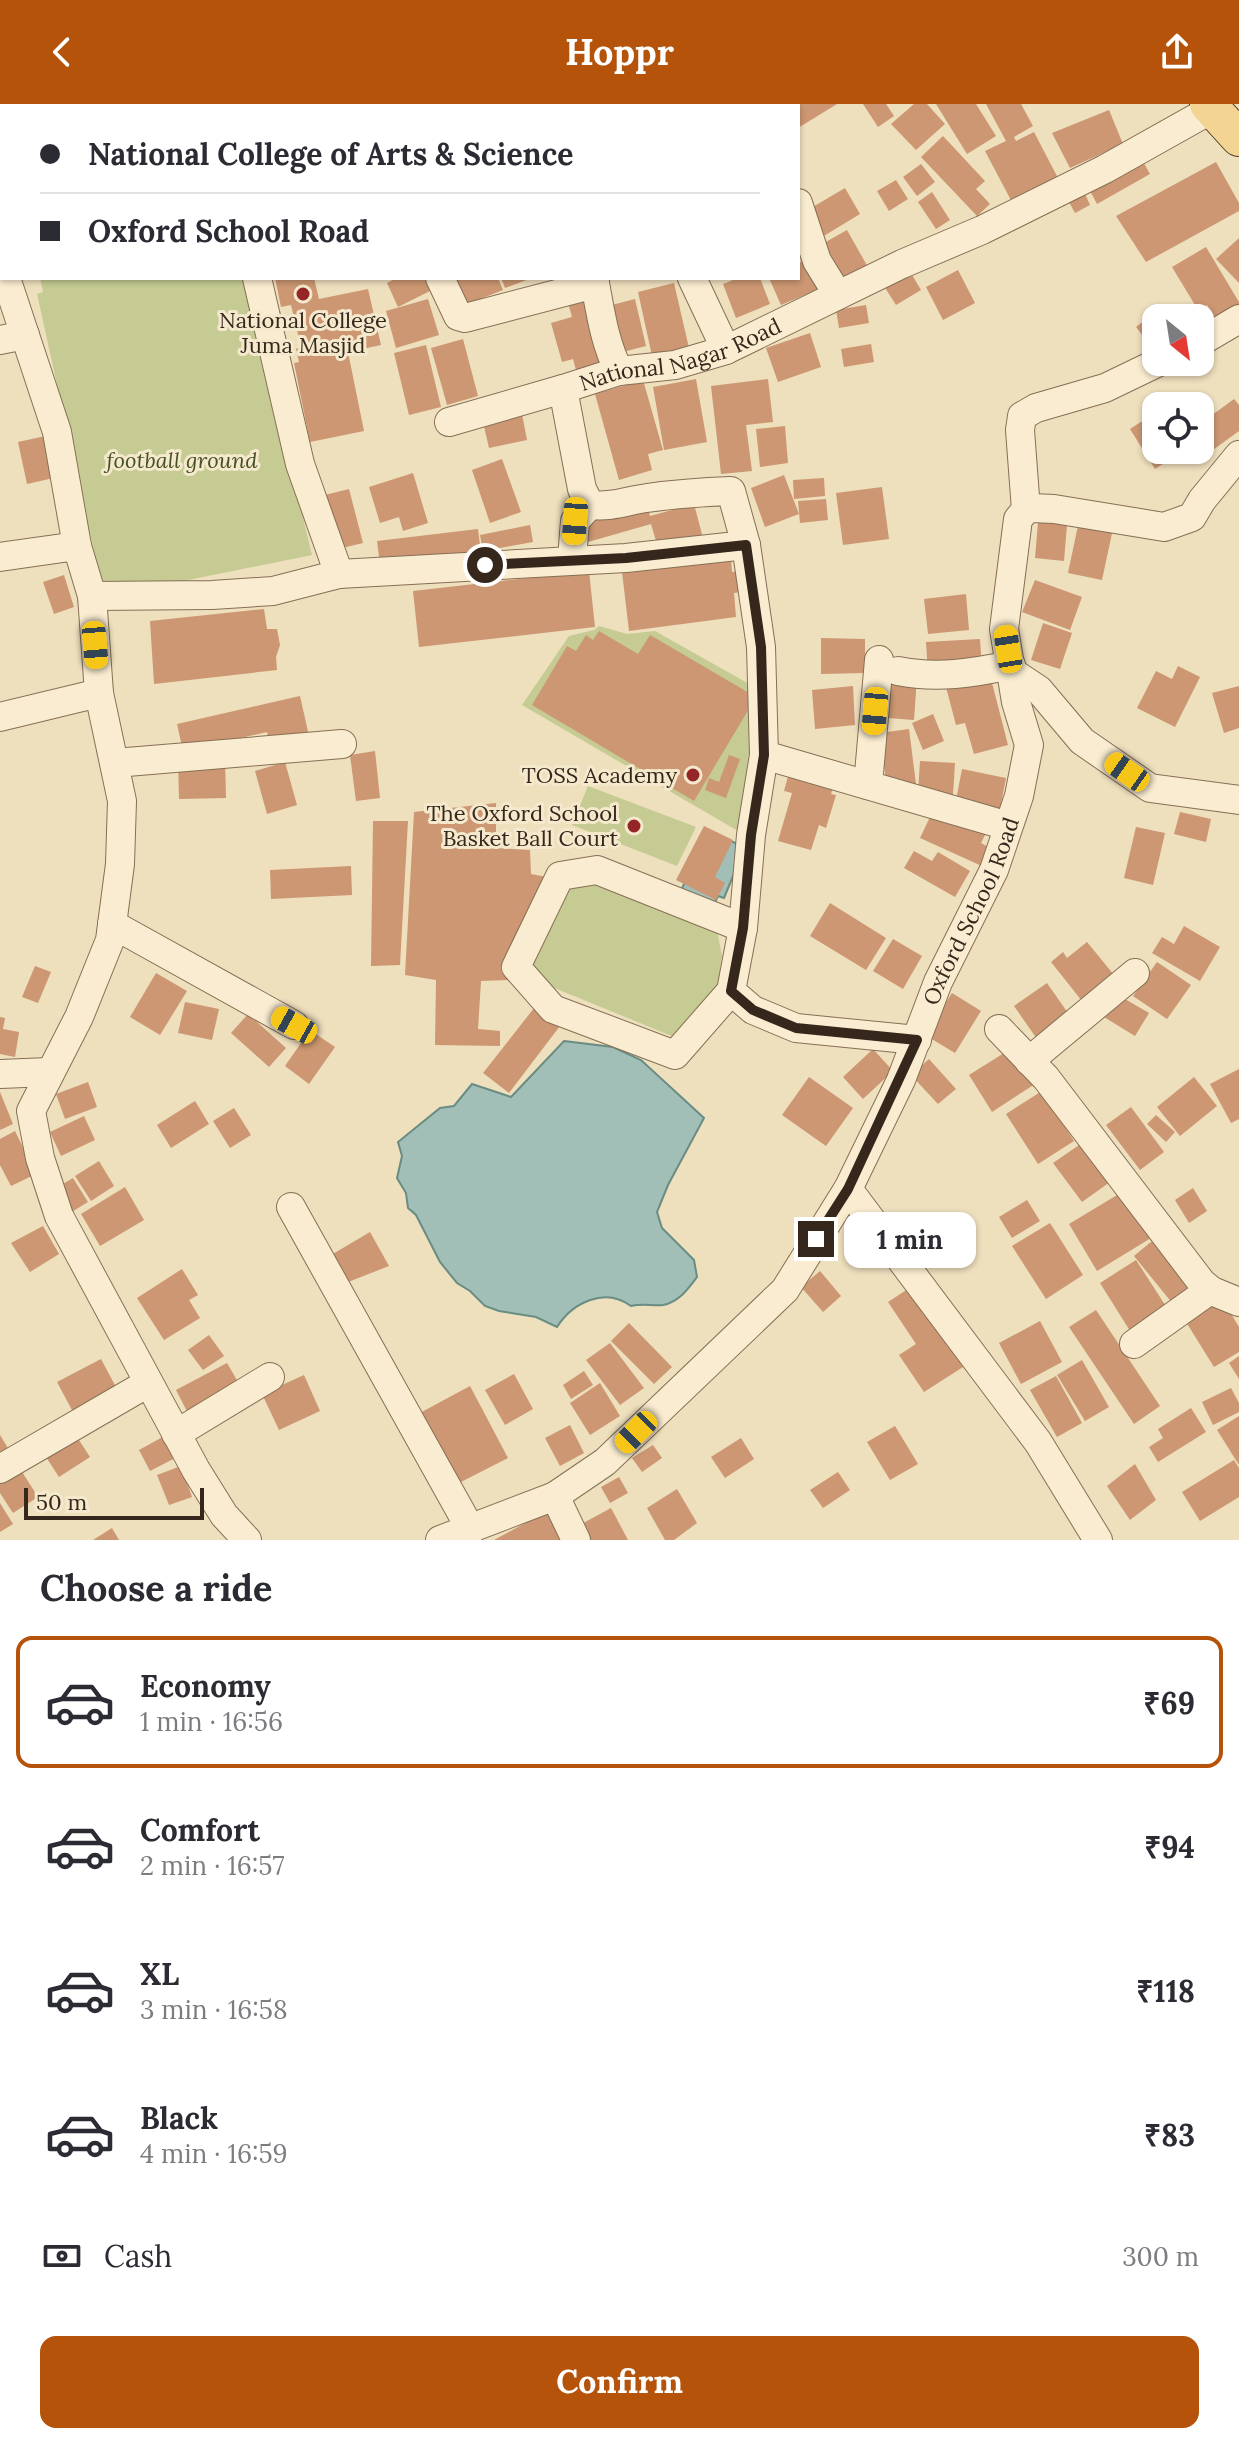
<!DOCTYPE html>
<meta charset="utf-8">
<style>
body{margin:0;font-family:Lora,serif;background:#f7f7f7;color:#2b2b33;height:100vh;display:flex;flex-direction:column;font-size:30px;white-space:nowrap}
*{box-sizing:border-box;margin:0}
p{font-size:26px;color:#7c7c81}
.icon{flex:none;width:44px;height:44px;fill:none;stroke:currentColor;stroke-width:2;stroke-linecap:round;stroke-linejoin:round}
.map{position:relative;height:1436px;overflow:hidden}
.drawer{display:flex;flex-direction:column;background:#fff;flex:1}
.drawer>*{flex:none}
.top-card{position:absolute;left:0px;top:0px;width:800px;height:176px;box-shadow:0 2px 6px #0004;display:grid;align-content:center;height:176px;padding:0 40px;background:#fff}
.needle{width:52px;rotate:150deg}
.buttons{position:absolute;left:1142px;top:200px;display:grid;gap:16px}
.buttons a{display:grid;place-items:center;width:72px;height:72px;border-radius:16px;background:#fff;box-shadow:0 2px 6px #0004;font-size:40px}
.scale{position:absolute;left:24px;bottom:20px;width:180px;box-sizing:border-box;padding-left:8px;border:4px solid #35271b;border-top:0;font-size:22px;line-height:28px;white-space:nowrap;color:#35271b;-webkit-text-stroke:6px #f5e9cd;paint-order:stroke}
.end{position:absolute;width:36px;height:36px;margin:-18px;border:10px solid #35271b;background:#fff;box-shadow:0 0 0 4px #fff}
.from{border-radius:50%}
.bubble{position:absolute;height:56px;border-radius:16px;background:#fff;box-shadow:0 2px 6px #0004;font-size:26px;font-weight:700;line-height:56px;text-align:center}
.car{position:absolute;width:24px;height:48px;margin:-24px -12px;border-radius:10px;box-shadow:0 0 6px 2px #0007;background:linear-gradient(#f5c518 24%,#345 0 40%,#f5c518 0 76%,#345 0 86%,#f5c518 0)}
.top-card b{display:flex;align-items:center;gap:28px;height:76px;font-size:30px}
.top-card b+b{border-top:2px solid #e1e1e2}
.top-card i{width:20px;height:20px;background:#2b2b33}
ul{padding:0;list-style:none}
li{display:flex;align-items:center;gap:24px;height:132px;margin:0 16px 12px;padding:0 24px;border:4px solid transparent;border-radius:16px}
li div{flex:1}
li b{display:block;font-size:30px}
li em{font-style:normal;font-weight:700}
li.current{border-color:#b45309}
li>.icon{width:72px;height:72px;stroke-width:1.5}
h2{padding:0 40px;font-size:36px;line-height:96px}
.pay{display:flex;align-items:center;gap:20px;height:88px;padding:0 40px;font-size:30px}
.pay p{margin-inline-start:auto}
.action{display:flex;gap:16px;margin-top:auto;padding:16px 40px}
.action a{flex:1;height:92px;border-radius:16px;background:#b45309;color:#fff;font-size:32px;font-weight:700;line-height:92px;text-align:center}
header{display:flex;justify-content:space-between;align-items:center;height:104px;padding:0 40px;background:#b45309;color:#fff;font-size:36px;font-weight:700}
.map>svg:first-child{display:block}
</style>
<header><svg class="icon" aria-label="back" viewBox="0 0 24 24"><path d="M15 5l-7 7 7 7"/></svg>Hoppr<svg class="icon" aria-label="share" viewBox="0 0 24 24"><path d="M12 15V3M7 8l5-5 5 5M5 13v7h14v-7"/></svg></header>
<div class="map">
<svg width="1239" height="1436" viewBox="0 0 1239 1436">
<rect width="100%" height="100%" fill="#eedfbd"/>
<g fill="#c5cb92">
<polygon points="40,174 245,174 312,451 104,493 37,190 43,188"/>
<polygon points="599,522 627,530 655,527 758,585 738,727 522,601 569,532 594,526"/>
<polygon points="588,682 696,723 677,762 572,721"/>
<polygon points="583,768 716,821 722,852 717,884 679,935 530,874 538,812"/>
</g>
<g fill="#a1bfb6" stroke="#698c83" stroke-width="2">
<polygon points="712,729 745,743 724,794 718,792 711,806 679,790 708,733"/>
<path d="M564,937l49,6 28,13 63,58 -36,67 -11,27 5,16 32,32 3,17c-8,11 -18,25 -34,28 -11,1 -21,-2 -32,1 -26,-19 -58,-4 -74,21l-21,-10 -37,-6 -14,-5 -15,-15 -13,-8 -17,-21 -24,-47 -8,-7 -2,-15 -9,-15 5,-22 -4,-14 42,-34 14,-2 18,-22 39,13z"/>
</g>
<g fill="#cc9772">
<polygon points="798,0 837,0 798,24"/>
<polygon points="863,0 886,0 894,12 878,23"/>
<polygon points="914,0 927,0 945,20 916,46 891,20"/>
<polygon points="936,0 976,0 996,32 967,50"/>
<polygon points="986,0 1021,0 1033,22 1014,33 1016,37 1034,28 1059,76 1013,100 985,47 1006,37"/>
<polygon points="1109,6 1123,40 1070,64 1052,29"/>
<polygon points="943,32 985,77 976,85 990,100 977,112 921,53"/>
<polygon points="1141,54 1150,70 1097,100 1088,83"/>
<polygon points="1216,58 1239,99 1239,107 1146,158 1116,112"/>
<polygon points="921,60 935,78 917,92 903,73"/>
<polygon points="896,76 908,95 889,107 877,87"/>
<polygon points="1082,83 1090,101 1075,109 1065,91"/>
<polygon points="845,84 860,110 822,133 806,107"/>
<polygon points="932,88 950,116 936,125 918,98"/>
<polygon points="847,126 869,165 846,178 824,139"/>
<polygon points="1239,134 1239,179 1216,155"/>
<polygon points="1206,143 1239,198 1239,201 1216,215 1207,201 1198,206 1172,163"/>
<polygon points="806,156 819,185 781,201 769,174 798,174 798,159"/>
<polygon points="908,164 921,186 896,201 882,179"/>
<polygon points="958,166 975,199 943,216 926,183"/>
<polygon points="275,174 314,174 319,195 368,185 381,241 348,248 364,327 310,338 294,259 299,258 296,245 301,243 291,201 281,203"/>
<polygon points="396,174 427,174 432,186 398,203 387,179"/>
<polygon points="449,174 498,174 503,186 460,203"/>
<polygon points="501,174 532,174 505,184"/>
<polygon points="738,174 760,174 770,200 736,214 723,180"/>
<polygon points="674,179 689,244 652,252 638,188"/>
<polygon points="588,189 607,258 576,266 573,255 562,258 551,219 572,213 567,195"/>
<polygon points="428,195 439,231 396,244 386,207"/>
<polygon points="635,195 646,242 615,250 604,203"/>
<polygon points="866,201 869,219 839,224 836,206"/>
<polygon points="1165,201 1175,214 1156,214 1156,249 1136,223"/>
<polygon points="810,229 821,263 778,278 766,244"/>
<polygon points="463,235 478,292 447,301 431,244"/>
<polygon points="871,240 874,258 844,263 841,245"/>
<polygon points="426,241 441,303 409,311 394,249"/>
<polygon points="696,275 707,338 664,346 653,283"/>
<polygon points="768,275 773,318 746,321 752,367 721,370 711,282"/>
<polygon points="643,276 663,346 648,350 652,366 619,376 595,290"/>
<polygon points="1234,295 1239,301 1239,327 1206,351 1200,344 1200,320"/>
<polygon points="1156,308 1156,346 1185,346 1155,365 1130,325"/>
<polygon points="522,310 527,336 489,344 483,318"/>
<polygon points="785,322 788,359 760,363 756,325"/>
<polygon points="50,331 58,373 27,380 18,338"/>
<polygon points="502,355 521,408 490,419 472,366"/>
<polygon points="413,369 428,419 403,427 399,413 380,419 369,383"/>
<polygon points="784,371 799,410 765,423 751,384"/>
<polygon points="824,374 825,392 794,395 793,376"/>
<polygon points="882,383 889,435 843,441 836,389"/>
<polygon points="349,385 363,439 334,446 321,392"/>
<polygon points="826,395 828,416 800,419 798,397"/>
<polygon points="647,400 650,412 694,400 703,434 659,447 651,420 588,438 582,418"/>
<polygon points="1080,412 1114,420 1102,476 1068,469"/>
<polygon points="1038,418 1067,421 1064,457 1035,454"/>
<polygon points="530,421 533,438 483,447 480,431"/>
<polygon points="478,425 481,449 380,461 377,437"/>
<polygon points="731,455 732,468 738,467 741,488 734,489 736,513 629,527 622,468"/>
<polygon points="589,467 595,523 419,543 413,487"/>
<polygon points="64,471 74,503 54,510 43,478"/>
<polygon points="1035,476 1082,493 1070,526 1022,508"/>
<polygon points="966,490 969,526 928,530 924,495"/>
<polygon points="264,505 267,525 277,525 280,541 276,553 277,566 154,580 150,517"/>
<polygon points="1043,519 1072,529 1060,565 1031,556"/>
<polygon points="599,527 638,550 650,531 756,593 694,697 532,601 567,542 576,547 586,531 593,536"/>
<polygon points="821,534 865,535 865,569 821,570"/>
<polygon points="980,535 982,565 928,569 926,538"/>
<polygon points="1178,562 1200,573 1175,623 1137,604 1156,567 1172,575"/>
<polygon points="891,571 917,573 914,616 888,614"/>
<polygon points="990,571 1008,641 974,650 965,619 956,621 946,583"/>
<polygon points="853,582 855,621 815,625 812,586"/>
<polygon points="1239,582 1239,624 1224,629 1212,589"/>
<polygon points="300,592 309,632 270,641 267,628 183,647 177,620"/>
<polygon points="933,610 944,637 923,646 912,619"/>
<polygon points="909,625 916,680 887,684 880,629"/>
<polygon points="375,647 380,694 356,697 350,651"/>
<polygon points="729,651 740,655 726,694 705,686 709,674 719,678"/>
<polygon points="225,655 226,694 179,695 178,656"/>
<polygon points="920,657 955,659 953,691 918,689"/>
<polygon points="285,658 297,701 267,710 255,667"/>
<polygon points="790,665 835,677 831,690 836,691 826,724 819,721 811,746 778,737 792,689 784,687"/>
<polygon points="962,665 1006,674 1000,705 956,696"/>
<polygon points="496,699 496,744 530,746 531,770 547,773 509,876 481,877 478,925 500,927 500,942 435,941 436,876 405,871 414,708"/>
<polygon points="1180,708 1211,715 1206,738 1174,730"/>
<polygon points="931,711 987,727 981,739 992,745 984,763 920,734"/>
<polygon points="373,717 408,717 400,861 371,862"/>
<polygon points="704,722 733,736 715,773 725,779 716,796 676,776"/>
<polygon points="1136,723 1165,729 1153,781 1124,774"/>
<polygon points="914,747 932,757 938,748 970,767 955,793 904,764"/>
<polygon points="351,762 352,791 271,795 270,766"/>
<polygon points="830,799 886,834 866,866 810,832"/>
<polygon points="1184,822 1220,843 1200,877 1152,849 1162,833 1174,840"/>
<polygon points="893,835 922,852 903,885 873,867"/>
<polygon points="1087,838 1114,871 1082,897 1051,858 1063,848 1067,854"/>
<polygon points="1157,858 1191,881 1167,915 1133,892"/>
<polygon points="35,862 51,868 38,899 22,893"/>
<polygon points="156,869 187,887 160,931 130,913"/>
<polygon points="1047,879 1070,912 1037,935 1014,902"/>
<polygon points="952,889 981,907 955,949 925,931"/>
<polygon points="1118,891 1149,909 1135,932 1104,913"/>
<polygon points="185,898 219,905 212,936 178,929"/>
<polygon points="538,899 563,918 509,989 483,969"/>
<polygon points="248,910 286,944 269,963 231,929"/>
<polygon points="0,913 5,914 3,925 19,928 15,953 0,950"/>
<polygon points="310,926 335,943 309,980 285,962"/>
<polygon points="1012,944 1035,980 992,1008 969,971"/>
<polygon points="873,945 893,967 863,995 843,973"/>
<polygon points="929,955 956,985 938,1000 911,971"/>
<polygon points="1239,965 1239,1015 1231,1019 1210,980"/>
<polygon points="809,973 853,1004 826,1042 782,1011"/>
<polygon points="1194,973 1217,1002 1180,1032 1157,1003"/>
<polygon points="88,978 97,1003 65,1015 56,990"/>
<polygon points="1042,987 1074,1037 1038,1060 1006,1010"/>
<polygon points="0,988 13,1020 0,1026"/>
<polygon points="195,997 209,1020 171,1044 157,1021"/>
<polygon points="1131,1003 1164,1048 1140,1066 1106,1021"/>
<polygon points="234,1004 251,1031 230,1044 213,1017"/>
<polygon points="1156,1011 1175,1028 1166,1038 1147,1020"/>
<polygon points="84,1012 95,1036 61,1052 50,1028"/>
<polygon points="15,1027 36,1070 11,1082 0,1061 0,1035"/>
<polygon points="1082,1039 1110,1078 1082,1098 1053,1059"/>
<polygon points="99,1057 114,1082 91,1097 75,1072"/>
<polygon points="73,1074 88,1098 70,1109 56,1084"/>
<polygon points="125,1083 144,1116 100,1142 81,1110"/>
<polygon points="1193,1084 1207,1107 1189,1119 1175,1096"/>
<polygon points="1122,1088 1151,1134 1097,1167 1069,1120"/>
<polygon points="1027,1096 1040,1117 1012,1134 999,1113"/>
<polygon points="1050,1119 1083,1171 1046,1195 1012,1142"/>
<polygon points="43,1122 59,1150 30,1168 11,1139"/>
<polygon points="370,1128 389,1162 343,1180 326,1154"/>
<polygon points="1158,1132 1197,1180 1173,1200 1134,1152"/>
<polygon points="1136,1156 1169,1207 1132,1230 1100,1179"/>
<polygon points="182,1165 198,1191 189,1196 200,1214 164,1236 137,1194"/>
<polygon points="820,1167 841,1192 823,1208 801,1183"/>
<polygon points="911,1183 963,1263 924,1288 899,1251 916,1240 888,1198"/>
<polygon points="1222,1195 1239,1223 1239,1248 1214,1263 1186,1218"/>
<polygon points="1096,1206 1160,1302 1134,1320 1069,1223"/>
<polygon points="1040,1217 1062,1258 1021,1280 999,1239"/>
<polygon points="629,1219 672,1263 654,1280 611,1237"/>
<polygon points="209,1231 224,1252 203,1266 188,1246"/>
<polygon points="610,1239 644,1284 620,1301 586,1256"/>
<polygon points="1239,1252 1239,1275 1229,1259"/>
<polygon points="101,1255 117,1285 73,1308 57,1278"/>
<polygon points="1082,1256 1109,1303 1085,1317 1057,1271"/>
<polygon points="227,1259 241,1283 189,1311 176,1286"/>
<polygon points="584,1267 593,1281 571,1295 563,1281"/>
<polygon points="514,1270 533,1305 505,1321 485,1286"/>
<polygon points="304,1271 320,1307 279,1326 262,1290"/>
<polygon points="1056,1272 1082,1319 1057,1333 1030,1286"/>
<polygon points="600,1279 620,1312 590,1331 570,1299"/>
<polygon points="470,1282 508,1354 455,1381 418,1310"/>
<polygon points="1231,1284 1239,1299 1239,1308 1213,1321 1202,1298"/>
<polygon points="1191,1304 1206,1328 1158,1358 1149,1343 1163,1334 1158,1325"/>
<polygon points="1239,1312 1239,1361 1217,1326"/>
<polygon points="570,1321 584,1349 560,1362 545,1334"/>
<polygon points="895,1322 918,1360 890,1376 867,1338"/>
<polygon points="170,1329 181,1351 150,1367 139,1346"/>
<polygon points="0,1331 11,1349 0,1355"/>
<polygon points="77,1333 90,1353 59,1373 46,1353"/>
<polygon points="741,1334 754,1355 725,1374 711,1353"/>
<polygon points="653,1341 662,1354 642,1368 632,1354"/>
<polygon points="1234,1356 1239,1364 1239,1393 1200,1417 1182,1388"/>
<polygon points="17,1360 38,1393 13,1409 0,1389 0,1371"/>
<polygon points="1135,1360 1156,1396 1130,1416 1107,1382"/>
<polygon points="181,1362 192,1393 169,1401 157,1371"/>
<polygon points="838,1368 850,1386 823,1404 810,1386"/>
<polygon points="619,1373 628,1389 610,1399 601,1383"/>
<polygon points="677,1385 697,1419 674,1436 665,1436 647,1404"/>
<polygon points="0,1399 13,1420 0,1428"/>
<polygon points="555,1403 565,1436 494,1436"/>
<polygon points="611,1404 628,1436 583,1436 576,1423"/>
<polygon points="112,1424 119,1436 93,1436"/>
</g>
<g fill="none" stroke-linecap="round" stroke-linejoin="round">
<defs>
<g id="minor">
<polyline points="370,0 371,2"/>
<polyline points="608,0 609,2"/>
<polyline points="33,2 37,0"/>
<polyline points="323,2 328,0"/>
<polyline points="0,18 2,17"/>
<polyline points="798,99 817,157 838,191"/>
<polyline points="6,174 57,328 77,442 92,492 99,589 122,697 120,760 110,836 79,913 31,1007 40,1054 59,1112 196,1366 224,1411 247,1436"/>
<polyline points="257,174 300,360 339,470"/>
<polyline points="440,174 458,212 465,214 595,180"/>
<path d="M594,174c6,31 10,64 25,93"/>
<polyline points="692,174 726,246"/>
<polyline points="0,236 25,231"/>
<polyline points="1200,238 1239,215"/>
<polyline points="449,318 563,285"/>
<polyline points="1026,406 1020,326 1022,312 1036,304 1105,284 1159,258"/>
<polyline points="0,453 77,442"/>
<polyline points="572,455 575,417 590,401"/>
<polyline points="92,492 212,491 273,487 339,470 626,454 746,441"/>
<path d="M898,567c39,8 75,2 113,-6"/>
<polyline points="1012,568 1039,586 1082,637 1150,684 1239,696"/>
<polyline points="0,613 99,589"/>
<polyline points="764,651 1008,722"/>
<polyline points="115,659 342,640"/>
<polyline points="868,681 879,556"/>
<polyline points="112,820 294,921"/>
<path id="s1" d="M743,824l8,-93 13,-80 -3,-108 -15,-102 -15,-54c-28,1 -56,3 -84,7 -22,3 -33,9 -57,7l-8,-16 -19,-100 56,-18 56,-6 51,-15 176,-86 80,-34 123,-61 107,-60"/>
<polyline points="731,887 675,951 553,905 516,863 560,772 597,766 743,824 731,887 753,906 796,924 917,936"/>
<polyline points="999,925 1046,974 1202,1179 1212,1187 1239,1198"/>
<polyline points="1029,957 1135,869"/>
<polyline points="0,970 49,968"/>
<polyline points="848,1085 1038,1338 1098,1436"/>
<polyline points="291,1103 471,1426"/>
<polyline points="1134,1240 1210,1186"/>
<polyline points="176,1330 270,1273"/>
<polyline points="0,1365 148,1279"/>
<polyline points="555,1392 576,1436"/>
<path id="s2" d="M440,1436l115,-44 50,-34 180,-172 63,-101 53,-109 37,-98 56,-112 25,-74 10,-51 -13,-43 -12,-73 14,-110 8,-9 6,-2 22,1 110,18 28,-10 10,-17 37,-45"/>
</g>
<polyline id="major" points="1208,0 1239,34"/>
</defs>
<use href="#minor" stroke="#866f56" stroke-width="30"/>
<use href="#major" stroke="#533d2b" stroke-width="38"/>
<use href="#minor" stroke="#f9ecd0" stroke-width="28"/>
<use href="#major" stroke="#f3d493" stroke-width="36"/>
</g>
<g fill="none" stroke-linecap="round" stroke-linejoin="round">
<polyline stroke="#35271b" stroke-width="10" points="485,461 626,454 746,441 761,543 764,651 751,731 743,824 731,887 753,906 796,924 917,936 848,1085 816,1135"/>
</g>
<g fill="#952628" stroke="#f5e9cd" stroke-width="3">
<circle cx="303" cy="190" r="8"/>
<circle cx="693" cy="671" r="8"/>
<circle cx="634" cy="722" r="8"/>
</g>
<g text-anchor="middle" stroke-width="6" stroke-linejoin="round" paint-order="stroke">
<g font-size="22" fill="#35271b" stroke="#f5e9cd" text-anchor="end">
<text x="303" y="224" text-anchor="middle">National College<tspan x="303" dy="25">Juma Masjid</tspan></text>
<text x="677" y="679">TOSS Academy</text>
<text x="618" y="717">The Oxford School<tspan x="618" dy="25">Basket Ball Court</tspan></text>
</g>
<g font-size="22" fill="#35271b" stroke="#f5e9cd">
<text dy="8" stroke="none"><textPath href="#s1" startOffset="826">National Nagar Road</textPath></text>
<text dy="8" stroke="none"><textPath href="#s2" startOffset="856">Oxford School Road</textPath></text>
</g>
<g font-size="22" font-style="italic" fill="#465122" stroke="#f5e9cd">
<text x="182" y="364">football ground</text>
</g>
</g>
</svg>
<div class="buttons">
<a><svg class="needle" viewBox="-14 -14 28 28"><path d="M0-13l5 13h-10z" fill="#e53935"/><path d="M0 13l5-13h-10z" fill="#7c7c81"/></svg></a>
<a><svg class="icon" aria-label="locate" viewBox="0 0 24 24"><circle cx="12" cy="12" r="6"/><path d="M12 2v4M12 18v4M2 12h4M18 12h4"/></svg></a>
</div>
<div class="scale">50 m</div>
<i class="end from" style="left:485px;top:461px"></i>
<i class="end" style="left:816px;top:1135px"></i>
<div class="bubble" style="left:844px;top:1108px;width:132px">1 min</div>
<i class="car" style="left:575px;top:417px;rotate:184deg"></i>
<i class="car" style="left:95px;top:541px;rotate:175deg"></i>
<i class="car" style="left:1008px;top:545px;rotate:351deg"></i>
<i class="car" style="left:875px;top:607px;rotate:185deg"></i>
<i class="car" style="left:1127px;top:668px;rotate:305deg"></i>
<i class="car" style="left:294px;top:921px;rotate:299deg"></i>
<i class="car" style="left:636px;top:1328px;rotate:225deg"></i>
<div class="top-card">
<b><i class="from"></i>National College of Arts &amp; Science</b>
<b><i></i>Oxford School Road</b>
</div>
</div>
<section class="drawer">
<h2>Choose a ride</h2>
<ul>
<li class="current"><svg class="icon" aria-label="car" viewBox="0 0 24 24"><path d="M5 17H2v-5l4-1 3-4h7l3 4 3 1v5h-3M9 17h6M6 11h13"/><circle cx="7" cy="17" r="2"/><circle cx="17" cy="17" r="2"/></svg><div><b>Economy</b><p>1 min · 16:56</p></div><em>₹69</em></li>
<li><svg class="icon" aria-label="car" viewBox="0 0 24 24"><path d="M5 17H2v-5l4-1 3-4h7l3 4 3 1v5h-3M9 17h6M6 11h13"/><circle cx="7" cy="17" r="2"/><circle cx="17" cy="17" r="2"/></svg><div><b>Comfort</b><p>2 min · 16:57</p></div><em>₹94</em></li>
<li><svg class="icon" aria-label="car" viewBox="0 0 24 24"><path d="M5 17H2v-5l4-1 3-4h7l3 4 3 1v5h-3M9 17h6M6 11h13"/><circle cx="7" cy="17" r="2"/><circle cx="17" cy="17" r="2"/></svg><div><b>XL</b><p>3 min · 16:58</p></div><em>₹118</em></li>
<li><svg class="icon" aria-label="car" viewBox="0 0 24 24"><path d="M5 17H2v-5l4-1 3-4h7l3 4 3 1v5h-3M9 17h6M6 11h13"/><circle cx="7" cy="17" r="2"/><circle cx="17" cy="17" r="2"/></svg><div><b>Black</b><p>4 min · 16:59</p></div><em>₹83</em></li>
</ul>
<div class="pay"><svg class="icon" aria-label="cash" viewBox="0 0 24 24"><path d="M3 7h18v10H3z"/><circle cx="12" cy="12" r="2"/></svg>Cash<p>300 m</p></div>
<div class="action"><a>Confirm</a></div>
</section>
